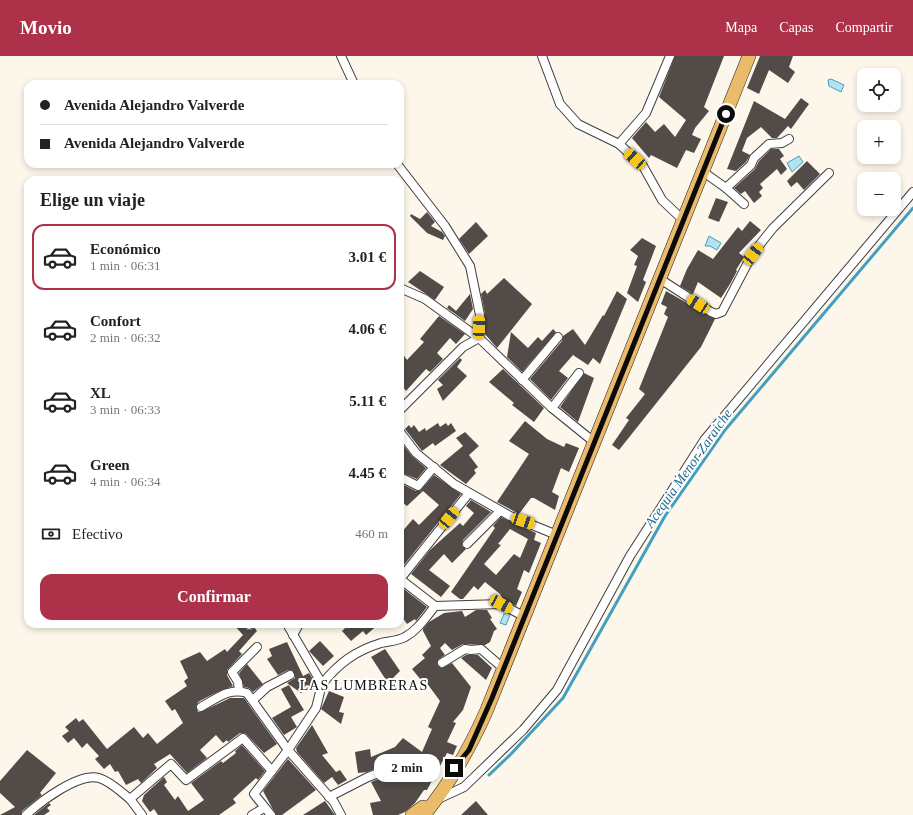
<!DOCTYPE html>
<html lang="es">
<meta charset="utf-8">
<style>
body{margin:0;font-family:Georgia,serif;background:#f2f2f2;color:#222;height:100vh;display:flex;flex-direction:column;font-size:15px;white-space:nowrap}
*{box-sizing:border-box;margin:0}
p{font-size:13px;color:#767676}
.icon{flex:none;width:22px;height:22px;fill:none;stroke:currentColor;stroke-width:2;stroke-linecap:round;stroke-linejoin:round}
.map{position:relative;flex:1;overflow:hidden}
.sheet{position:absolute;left:24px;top:120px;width:380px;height:452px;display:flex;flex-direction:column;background:#fff;border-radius:12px;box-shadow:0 2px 6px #0003}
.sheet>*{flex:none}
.guide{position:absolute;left:24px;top:24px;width:380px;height:88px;border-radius:12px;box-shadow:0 2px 6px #0003;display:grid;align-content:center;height:88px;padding:0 16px;background:#fff}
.tools{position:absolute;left:857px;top:12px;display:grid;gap:8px}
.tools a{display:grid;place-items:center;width:44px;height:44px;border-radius:8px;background:#fff;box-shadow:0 2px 6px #0003;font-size:20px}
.end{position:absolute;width:18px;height:18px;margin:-9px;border:5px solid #0b0b0b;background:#fff;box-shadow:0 0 0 2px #fff}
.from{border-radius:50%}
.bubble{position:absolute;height:28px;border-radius:12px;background:#fff;box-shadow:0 2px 6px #0003;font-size:13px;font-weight:700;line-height:28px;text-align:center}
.car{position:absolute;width:12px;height:24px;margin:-12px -6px;border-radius:5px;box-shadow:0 0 3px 1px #0007;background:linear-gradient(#f5c518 24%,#345 0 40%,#f5c518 0 76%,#345 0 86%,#f5c518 0)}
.guide b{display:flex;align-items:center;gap:14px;height:38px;font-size:15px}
.guide b+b{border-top:1px solid #e0e0e0}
.guide i{width:10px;height:10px;background:#222}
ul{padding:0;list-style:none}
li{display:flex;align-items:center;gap:12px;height:66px;margin:0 8px 6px;padding:0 8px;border:2px solid transparent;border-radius:12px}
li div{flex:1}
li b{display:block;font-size:15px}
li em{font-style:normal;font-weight:700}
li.selected{border-color:#ad3148}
li>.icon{width:36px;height:36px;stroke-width:1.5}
h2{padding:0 16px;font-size:18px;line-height:48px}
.pay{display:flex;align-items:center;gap:10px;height:44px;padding:0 16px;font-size:15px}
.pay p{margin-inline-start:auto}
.primary-button{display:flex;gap:8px;margin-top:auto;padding:8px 16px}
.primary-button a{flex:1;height:46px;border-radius:12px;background:#ad3148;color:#fff;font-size:16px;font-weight:700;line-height:46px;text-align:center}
header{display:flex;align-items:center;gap:24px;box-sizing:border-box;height:56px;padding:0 20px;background:#ad3148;color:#fff}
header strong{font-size:19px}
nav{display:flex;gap:22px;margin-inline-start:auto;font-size:14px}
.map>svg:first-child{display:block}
</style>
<header>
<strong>Movio</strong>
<nav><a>Mapa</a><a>Capas</a><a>Compartir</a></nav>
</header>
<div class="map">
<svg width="913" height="759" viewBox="0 0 913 759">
<rect width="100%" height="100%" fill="#fdf7eb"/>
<g fill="#b4e2ef" stroke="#429fbf">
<polygon points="831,23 844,29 841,36 829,30 828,24"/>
<polygon points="799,100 803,106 792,116 787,107"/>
<polygon points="709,180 721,187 717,194 710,190 705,190"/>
<polygon points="505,556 510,559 506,569 500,567"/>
</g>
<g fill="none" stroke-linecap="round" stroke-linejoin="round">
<polyline stroke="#429fbf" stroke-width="3" points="489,719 511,698 563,642 665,460 725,374 913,152"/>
</g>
<g fill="#524b48" fill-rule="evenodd">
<polygon points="675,0 724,0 704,51 709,55 695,72 692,79 701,83 694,97 686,94 677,112 651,99 649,102 632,82 646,66 655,76 664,68 675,81 686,64 659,41"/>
<polygon points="760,0 793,0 789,11 795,16 788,27 769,14 759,38 747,32"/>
<polygon points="801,42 809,48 791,73 788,70 777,82 772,82 761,71 747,82 742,95 750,99 746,106 736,115 727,113 754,45 785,63"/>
<polygon points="771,93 779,93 784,100 780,103 787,113 781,119 777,113 760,128 763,132 759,136 762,140 754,147 745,135 741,138 734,132 755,113 759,105"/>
<polygon points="807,105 820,118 804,134 797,126 791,131 787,125"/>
<polygon points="716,142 728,146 719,166 708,162"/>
<polygon points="427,156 435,166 431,170 442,176 445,180 443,184 427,177 410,160 411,158 420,163"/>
<polygon points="750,165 761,174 739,197 744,201 736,214 737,215 730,228 721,242 698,226 693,238 680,230 687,213 698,194 713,203 738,171 742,175"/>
<polygon points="476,166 488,180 469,198 459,183"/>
<polygon points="642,182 656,190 643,224 646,226 638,246 627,237 637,210 634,209 638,200 630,194"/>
<polygon points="420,215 444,231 435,244 408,226"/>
<polygon points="504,222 532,248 497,292 485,278 485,258 481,238 485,234 487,238"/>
<polygon points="617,235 627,243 600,308 593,302 588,309 573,299 559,315 568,322 551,344 530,323 562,285 563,280 573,273 585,289 603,259 604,260"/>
<polygon points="666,235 715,263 701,291 619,394 612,389 629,364 626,362 645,338 639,333 668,261 664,258 667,251 661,248"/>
<polygon points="470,238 473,253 465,265 447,252 449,249 456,255"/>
<polygon points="439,260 465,278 456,288 450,282 437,297 443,303 430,316 426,313 406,335 400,327 400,294 407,304 424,286 420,283"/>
<polygon points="553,273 556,276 522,316 507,301 511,276 528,292 538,281 542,285"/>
<polygon points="460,302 462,304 457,311 467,320 443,345 437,333 443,329 438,324"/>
<polygon points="503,313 544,352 534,366 512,349 514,347 489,326"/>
<polygon points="584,317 594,322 578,366 560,351"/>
<polygon points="525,365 547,383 564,391 566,387 579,392 569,416 561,412 552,436 559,440 555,454 534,442 531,442 519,458 497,446 529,398 509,385"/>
<polygon points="438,367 440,371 446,367 448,370 451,367 456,375 435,390 433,387 422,395 405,373 409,369 411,372 414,369 419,376 425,372 426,375"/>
<polygon points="465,376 479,390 469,399 478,411 474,414 476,417 466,428 440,409 463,390 456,382"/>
<polygon points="400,385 412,400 426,412 417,423 400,416"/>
<polygon points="434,419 461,438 400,514 400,478 413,463 419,469 439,449 423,435 407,450 400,445 400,427 416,435 420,435"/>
<polygon points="471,444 491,456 463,484 462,490 466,493 452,507 444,498 429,514 450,530 441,541 411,518 430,494 460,467 463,470 474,457 466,450"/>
<path d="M501,461l35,16 -2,7 7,3 -12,30 -5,-3 -7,19 5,3 -6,14 -13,-7 -3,-5 -15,-12 -7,8 -4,-4 -11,13h-3l-9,-7 44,-64 -2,-2zM510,473l18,10 -8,19 -6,-4 -18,21 -12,-11 17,-19 -3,-1z"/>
<polygon points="400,530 427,551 416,565 415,563 407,568 400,558"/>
<polygon points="476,554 487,554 492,562 490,563 497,573 494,575 490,586 485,589 463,588 452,594 445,587 440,592 445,599 439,603 437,607 438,610 442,612 452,607 471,631 463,654 453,666 456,667 447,686 457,690 453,699 447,697 427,734 424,734 415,747 405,756 398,759 373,759 370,747 381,745 371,726 398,715 401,708 399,706 394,705 367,716 358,717 355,696 370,693 371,701 395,691 403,682 422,696 432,673 428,671 440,645 423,622 421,624 412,613 425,602 422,599 431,590 423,575 423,573 429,566 444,557 462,555 465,561"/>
<polygon points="233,568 243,568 247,574 251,574 254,571 257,575 239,595 242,598 227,614 227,619 233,630 215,637 198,646 196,651 198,656 201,656 230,642 244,642 277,688 264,697 245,677 240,677 228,686 227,684 223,687 216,679 200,694 207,702 187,717 170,698 154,708 157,712 141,727 138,723 126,729 118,715 115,716 110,708 104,713 95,703 99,700 87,687 82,692 74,682 68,687 62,680 69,675 65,671 76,662 79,666 83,663 107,693 134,671 143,682 148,677 157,688 183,667 175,653 172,655 165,645 187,630 184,625 188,622 180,605 200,596 207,605 225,593 227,596 243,579"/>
<polygon points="349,568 379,568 366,579 363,575 351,585 342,575"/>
<polygon points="320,585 334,600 323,610 309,595"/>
<polygon points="287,586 303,620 309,617 316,628 301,637 287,627 295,622 293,615 288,614 278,619 267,603 272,600 269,593"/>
<polygon points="385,593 400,615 388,627 371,601"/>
<polygon points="466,599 478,599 492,612 486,624 461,602"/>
<polygon points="247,608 263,628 253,636 249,632 244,631 239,617"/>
<polygon points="289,629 304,654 291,661 297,671 284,679 272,662 291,651 281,633"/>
<polygon points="329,635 344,641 339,656 344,657 341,668 321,653"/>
<polygon points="312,669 328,697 322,699 336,716 340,714 347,724 338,729 332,721 324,727 297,696 296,692"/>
<polygon points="242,689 265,715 258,724 256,722 233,743 236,747 219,759 158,759 154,753 150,756 142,745 144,739 164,721 167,726 164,729 175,744 178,740 188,755 204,744 191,727 221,705 223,707 236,697 235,695"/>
<polygon points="27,694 56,717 40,737 42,739 22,755 21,759 0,759 15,751 0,737 0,725"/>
<polygon points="288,703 316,734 282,759 276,759 263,735"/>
<polygon points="325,745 335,759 303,759"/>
<polygon points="476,745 488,759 461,759"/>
<polygon points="49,747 51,749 47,752 50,755 44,759 34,759"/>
</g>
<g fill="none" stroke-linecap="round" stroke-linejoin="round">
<defs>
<g id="street">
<polyline points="341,0 354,28"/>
<polyline points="542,0 560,48 578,68 619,88"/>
<polyline points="670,0 646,57 619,88 643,110 662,144 683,164"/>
<polyline points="397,108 445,170 470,210 480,259 479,282 552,352 594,386"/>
<polyline points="702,115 726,132 744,148"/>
<polyline points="726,132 751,109 754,102 769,88 782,87 789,83"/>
<polyline points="660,223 711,256 716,258 722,256 753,197 773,172 829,117"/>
<polyline points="400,232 425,243 479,282 463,291 400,354"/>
<polyline points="522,324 558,281"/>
<polyline points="552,352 579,317"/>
<polyline points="400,376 416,397 454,428 510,460 557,479"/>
<polyline points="400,421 418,430 434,411"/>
<polyline points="467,488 500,455"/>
<polyline points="400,523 469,437"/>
<polyline points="400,523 435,550"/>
<polyline points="248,568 249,569"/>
<polyline points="293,579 299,568"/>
<polyline points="442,607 465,593 471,594 481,593 504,613"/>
<path d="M322,628c17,-21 33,-33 59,-41 8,-2 17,-2 24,-6 13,-7 21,-20 30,-31l66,-2 24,13"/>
<polyline points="239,634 238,626 232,616 257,591"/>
<polyline points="253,644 267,631 290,619"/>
<path d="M201,651c15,-8 28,-20 46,-14l41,57 46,52 7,13"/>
<polyline points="329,741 368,721 396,710"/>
<polyline points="438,743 464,731 523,674 557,634 630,500 705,383 913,136"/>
<path d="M26,759c14,-13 53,-43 73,-37 11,3 22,14 31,21"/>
<polyline points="142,759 130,743 171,708 186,724 243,682 272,715"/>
<polyline points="252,759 264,752"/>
<polyline points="271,759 254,738 288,694 316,652 322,628 287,568"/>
</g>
<g id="primary">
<polyline points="412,759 423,751"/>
<path d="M424,759c27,-33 45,-65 62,-103l263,-656"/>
</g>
</defs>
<use href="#street" stroke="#3e3e3e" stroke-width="10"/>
<use href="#primary" stroke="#1c1c1c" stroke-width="14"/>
<use href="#street" stroke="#fff" stroke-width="8"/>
<use href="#primary" stroke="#ebbb6c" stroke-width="13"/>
</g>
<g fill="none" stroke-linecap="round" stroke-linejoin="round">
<polyline stroke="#0b0b0b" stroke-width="5" points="454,712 469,694 492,642 726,58"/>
</g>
<g text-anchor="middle" stroke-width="4" stroke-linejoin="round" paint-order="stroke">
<g font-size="14" font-style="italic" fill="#216f8f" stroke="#fff">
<text transform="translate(688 412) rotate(-55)" y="5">Acequia Menor Zaraiche</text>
</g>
<g font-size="14" letter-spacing="1" fill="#0b0b0b" stroke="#fff">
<text x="364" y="634">LAS LUMBRERAS</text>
</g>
</g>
</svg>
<div class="tools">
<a><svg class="icon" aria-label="locate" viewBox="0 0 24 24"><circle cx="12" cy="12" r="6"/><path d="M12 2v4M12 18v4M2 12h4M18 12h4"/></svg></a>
<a>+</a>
<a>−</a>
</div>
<i class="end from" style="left:726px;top:58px"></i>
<i class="end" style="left:454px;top:712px"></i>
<div class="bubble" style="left:374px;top:698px;width:66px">2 min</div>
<i class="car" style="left:635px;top:103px;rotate:312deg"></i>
<i class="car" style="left:753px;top:198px;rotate:38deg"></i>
<i class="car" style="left:698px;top:248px;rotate:303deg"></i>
<i class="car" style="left:479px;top:271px;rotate:2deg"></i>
<i class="car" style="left:449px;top:462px;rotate:39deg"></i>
<i class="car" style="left:523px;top:465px;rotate:108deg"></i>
<i class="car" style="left:501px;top:548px;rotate:118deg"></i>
<div class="guide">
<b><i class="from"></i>Avenida Alejandro Valverde</b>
<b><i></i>Avenida Alejandro Valverde</b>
</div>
<section class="sheet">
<h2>Elige un viaje</h2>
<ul>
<li class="selected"><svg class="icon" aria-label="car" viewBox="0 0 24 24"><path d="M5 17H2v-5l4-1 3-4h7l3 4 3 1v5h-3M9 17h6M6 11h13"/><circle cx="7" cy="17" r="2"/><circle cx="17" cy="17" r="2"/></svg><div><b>Económico</b><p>1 min · 06:31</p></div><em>3.01 €</em></li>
<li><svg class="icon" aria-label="car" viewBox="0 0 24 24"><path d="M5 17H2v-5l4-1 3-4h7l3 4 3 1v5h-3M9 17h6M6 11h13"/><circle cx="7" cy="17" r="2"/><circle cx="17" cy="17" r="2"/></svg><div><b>Confort</b><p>2 min · 06:32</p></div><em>4.06 €</em></li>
<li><svg class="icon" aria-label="car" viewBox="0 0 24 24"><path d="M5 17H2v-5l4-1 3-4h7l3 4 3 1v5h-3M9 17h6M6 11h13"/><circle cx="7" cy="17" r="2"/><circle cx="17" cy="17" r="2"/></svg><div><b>XL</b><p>3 min · 06:33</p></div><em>5.11 €</em></li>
<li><svg class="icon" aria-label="car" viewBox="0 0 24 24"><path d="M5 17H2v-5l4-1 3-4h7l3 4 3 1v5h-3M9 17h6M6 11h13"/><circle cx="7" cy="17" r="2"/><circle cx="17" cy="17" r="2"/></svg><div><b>Green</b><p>4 min · 06:34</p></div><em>4.45 €</em></li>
</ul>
<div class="pay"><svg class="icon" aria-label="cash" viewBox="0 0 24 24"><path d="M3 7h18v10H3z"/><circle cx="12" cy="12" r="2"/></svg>Efectivo<p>460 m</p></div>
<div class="primary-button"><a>Confirmar</a></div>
</section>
</div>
